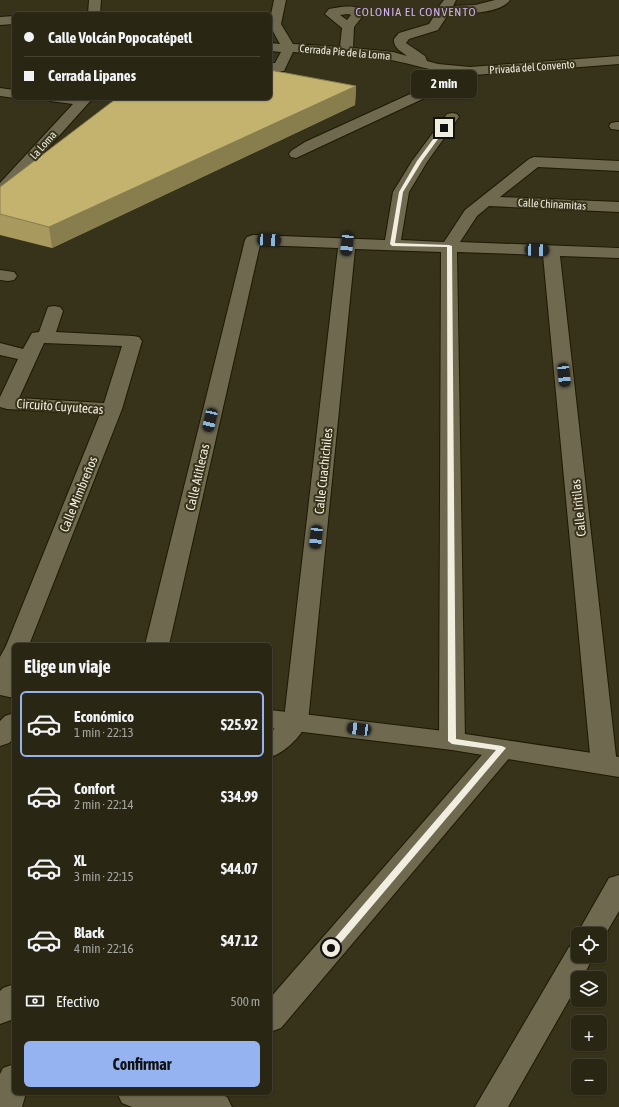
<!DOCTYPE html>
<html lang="es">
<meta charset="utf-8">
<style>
body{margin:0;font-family:"Asap Condensed",sans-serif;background:#312e1d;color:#f1f3f6;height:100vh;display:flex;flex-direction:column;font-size:15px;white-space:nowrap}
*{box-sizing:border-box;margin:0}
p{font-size:13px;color:#a5a5a0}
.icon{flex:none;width:22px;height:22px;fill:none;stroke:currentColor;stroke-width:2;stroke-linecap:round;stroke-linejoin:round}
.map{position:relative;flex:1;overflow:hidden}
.sheet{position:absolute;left:12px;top:643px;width:260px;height:452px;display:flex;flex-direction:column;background:#292614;border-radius:6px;box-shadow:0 1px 3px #0004,0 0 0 1px #454334}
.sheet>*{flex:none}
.top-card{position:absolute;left:12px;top:12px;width:260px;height:88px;border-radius:6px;box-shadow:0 1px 3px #0004,0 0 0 1px #454334;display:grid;align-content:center;height:88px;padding:0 12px;background:#292614}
.buttons{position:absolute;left:571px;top:927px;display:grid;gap:8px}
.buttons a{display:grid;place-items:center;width:36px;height:36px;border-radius:6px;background:#292614;box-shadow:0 1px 3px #0004,0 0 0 1px #454334;font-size:20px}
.end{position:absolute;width:18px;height:18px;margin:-9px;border:5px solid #f1eee0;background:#111;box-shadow:0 0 0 2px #111}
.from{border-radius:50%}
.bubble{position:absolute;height:28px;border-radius:6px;background:#292614;box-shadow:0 1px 3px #0004,0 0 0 1px #454334;font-size:13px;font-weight:700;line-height:28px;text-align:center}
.car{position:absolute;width:12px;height:24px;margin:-12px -6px;border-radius:5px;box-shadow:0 0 3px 1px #0007;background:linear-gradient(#222 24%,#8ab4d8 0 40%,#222 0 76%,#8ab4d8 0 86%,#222 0)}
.top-card b{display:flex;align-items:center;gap:14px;height:38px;font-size:15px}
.top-card b+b{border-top:1px solid #454334}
.top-card i{width:10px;height:10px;background:#f1f3f6}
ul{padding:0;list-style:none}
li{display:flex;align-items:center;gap:12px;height:66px;margin:0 8px 6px;padding:0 4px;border:2px solid transparent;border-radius:6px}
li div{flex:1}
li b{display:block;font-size:15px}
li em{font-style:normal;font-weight:700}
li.active{border-color:#95b2f1}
li>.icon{width:36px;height:36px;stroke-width:1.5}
h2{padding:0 12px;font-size:18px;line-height:48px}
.pay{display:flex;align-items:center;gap:10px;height:44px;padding:0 12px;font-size:15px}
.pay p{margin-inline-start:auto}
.button{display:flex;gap:8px;margin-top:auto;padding:8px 12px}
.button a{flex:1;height:46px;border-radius:6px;background:#95b2f1;color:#111;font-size:16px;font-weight:700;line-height:46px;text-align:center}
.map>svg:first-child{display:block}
</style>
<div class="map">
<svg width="619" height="1107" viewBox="0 0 619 1107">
<rect width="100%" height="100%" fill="#37321a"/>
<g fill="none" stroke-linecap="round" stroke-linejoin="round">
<defs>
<g id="minor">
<polygon points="89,0 101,0 100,14 88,14"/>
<path d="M274,0h12l-5,24 12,20 47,3 2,-19 -17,-14 4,-5c10,-2 29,-6 36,4l-11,14 -1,21 40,4 14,4c-6,-5 -14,-8 -13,-17l5,-6 30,-9 9,-14 -1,-1 7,-9h12l-3,6 22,-1 20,-5h15c-10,14 -46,14 -61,13l-11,17 -29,9 -3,4 19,13 2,5 11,3 32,3 149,-11v8l-145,11 -178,83 -5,-1 -2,-3 2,-3 14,-9 149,-68c-21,-3 -41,-10 -63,-14 -32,-6 -65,-6 -98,-8l-9,19h-14v-8h5l6,-11 -11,-1v-8l10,1c-12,-21 -11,-20 -6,-44zM348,14l3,1 -4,5 -7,-5z"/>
<polygon points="14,16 14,24 0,25 0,17"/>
<polygon points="0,88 14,90 15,98 0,96"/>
<polygon points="48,98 93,98 6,195 0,197 0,183 73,104 50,101"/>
<path d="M452,113l5,1 2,3 -32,45 -18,30 -8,48 43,2 21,-32 64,-51 5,-2 85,4v10l-81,-4 -38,30 119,5v10l-130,-6 -12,10 -17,26 159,6v10l-59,-2 57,509 -4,7 -9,2 -9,-2 -4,-7 -48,-510 -86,-3 8,489 -4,6 -9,3 -9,-3 -4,-6 2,-489 -86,-3 -47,473c-7,14 -23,31 -38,35v-24l14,-14 54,-471 -78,-3 -91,400h-24l100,-405 2,-3 6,-2 132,5 8,-48 19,-31 35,-47z"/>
<polygon points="616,122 619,122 619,130 611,129 609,126 611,123"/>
<polygon points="0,270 14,272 17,276 14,280 8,281 0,280"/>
<path d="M54,306l6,1 3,4 -7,21 77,4 6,1 3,4 -20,68 -93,236h-15v36l-5,11 -9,2v-37l6,-11 94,-232 -93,-5 -7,-2v-10l18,-38 -18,-4v-12l23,6 9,-16 7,-1 9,-25zM44,343l78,3 -18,57 -85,-5z"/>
<polygon points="14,713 14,738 9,743 0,746 0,721 5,716"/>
<polygon points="502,740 511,742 515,749 511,756 281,1028 270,1032 270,998 493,742"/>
<polygon points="619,875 619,911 601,942 600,943 600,934 578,934 578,937 577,934 609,878"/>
<polygon points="578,944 578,956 594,956 582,978 578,978 578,984 508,1107 475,1107 569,947"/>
<polygon points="14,984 14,1017 11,1020 0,1024 0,991 3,988"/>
<polygon points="14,1064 14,1093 26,1093 22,1107 0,1107 0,1074 3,1068"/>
<polygon points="117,1093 217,1093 227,1097 232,1107 132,1107 122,1103"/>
</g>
<g id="tertiary">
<polygon points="0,679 14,680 14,698 0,695"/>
<polygon points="270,710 452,732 619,757 619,777 452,750 270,728"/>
</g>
</defs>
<use href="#minor" stroke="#1e1903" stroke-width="2"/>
<use href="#tertiary" stroke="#1e1903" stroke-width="2"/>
<use href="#minor" fill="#6e694f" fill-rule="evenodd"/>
<use href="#tertiary" fill="#6e694f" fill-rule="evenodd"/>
</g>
<polygon fill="#a89a5f" points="356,86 355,105 52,248 0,235 0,187"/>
<polygon fill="#887d4d" points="356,86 355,105 52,248 49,227"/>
<polygon fill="#c3b36e" stroke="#887d4d" points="270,70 356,86 49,227 0,214 0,187 117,98 270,98"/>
<polygon fill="#f1eee0" points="442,127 446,128 422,161 403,192 395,243 449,245 452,246 456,739 502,746 506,748 334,951 331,952 326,948 328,946 496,750 452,744 448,741 447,247 392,246 390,244 399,192 417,161"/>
<g text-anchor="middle" stroke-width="4" stroke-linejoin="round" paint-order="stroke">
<g font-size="11" fill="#f1eee0" stroke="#37321a">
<text transform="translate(345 52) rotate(5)" y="4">Cerrada Pie de la Loma</text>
<text transform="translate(532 67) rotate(-4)" y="4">Privada del Convento</text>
<text transform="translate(43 145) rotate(-48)" y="4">La Loma</text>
<text transform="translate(552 204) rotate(3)" y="4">Calle Chinamitas</text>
</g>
<g font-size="12" letter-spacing="1" fill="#d1b0f3" stroke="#37321a">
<text x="416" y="16">COLONIA EL CONVENTO</text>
</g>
<g font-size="13" fill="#f1eee0" stroke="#37321a">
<text transform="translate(60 406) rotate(4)" y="5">Circuito Cuyutecas</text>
<text transform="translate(323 471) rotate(-84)" y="5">Calle Cuachichiles</text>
<text transform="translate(197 477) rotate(-77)" y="5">Calle Atitlecas</text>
<text transform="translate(78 494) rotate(-68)" y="5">Calle Mimbreños</text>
<text transform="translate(578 508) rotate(-96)" y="5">Calle Iritilas</text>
</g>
</g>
</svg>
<div class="buttons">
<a><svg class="icon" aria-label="locate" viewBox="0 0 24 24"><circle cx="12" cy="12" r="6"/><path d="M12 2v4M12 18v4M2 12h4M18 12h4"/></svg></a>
<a><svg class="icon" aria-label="layers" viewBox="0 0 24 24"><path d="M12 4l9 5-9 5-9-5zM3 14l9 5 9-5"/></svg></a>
<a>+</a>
<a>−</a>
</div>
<i class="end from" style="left:331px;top:948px"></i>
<i class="end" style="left:444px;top:128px"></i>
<div class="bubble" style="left:411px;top:70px;width:66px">2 min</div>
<i class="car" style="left:269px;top:240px;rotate:93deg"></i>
<i class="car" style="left:347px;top:244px;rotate:186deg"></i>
<i class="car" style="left:537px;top:250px;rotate:92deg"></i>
<i class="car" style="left:564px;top:375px;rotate:174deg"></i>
<i class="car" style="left:210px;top:420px;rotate:193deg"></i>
<i class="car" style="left:316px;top:537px;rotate:186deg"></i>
<i class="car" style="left:359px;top:729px;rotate:277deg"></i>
<div class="top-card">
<b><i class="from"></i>Calle Volcán Popocatépetl</b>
<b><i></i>Cerrada Lipanes</b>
</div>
<section class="sheet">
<h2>Elige un viaje</h2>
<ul>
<li class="active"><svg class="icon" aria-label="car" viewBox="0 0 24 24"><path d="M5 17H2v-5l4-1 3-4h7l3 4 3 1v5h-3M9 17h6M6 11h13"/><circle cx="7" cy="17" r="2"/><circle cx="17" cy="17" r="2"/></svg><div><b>Económico</b><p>1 min · 22:13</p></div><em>$25.92</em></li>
<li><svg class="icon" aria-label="car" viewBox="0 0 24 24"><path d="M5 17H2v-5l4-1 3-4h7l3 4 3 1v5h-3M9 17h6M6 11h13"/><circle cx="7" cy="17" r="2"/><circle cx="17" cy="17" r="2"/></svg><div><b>Confort</b><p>2 min · 22:14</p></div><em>$34.99</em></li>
<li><svg class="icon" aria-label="car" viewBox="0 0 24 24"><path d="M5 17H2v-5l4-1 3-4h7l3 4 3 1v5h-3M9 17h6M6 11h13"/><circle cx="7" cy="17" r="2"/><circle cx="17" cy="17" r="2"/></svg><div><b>XL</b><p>3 min · 22:15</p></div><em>$44.07</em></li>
<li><svg class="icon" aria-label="car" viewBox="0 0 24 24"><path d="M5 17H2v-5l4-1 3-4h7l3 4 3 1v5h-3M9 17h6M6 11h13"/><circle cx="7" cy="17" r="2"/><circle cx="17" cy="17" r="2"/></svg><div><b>Black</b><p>4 min · 22:16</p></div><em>$47.12</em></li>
</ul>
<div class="pay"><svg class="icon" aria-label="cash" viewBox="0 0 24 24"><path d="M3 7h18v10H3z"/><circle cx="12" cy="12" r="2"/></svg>Efectivo<p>500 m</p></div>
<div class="button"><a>Confirmar</a></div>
</section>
</div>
